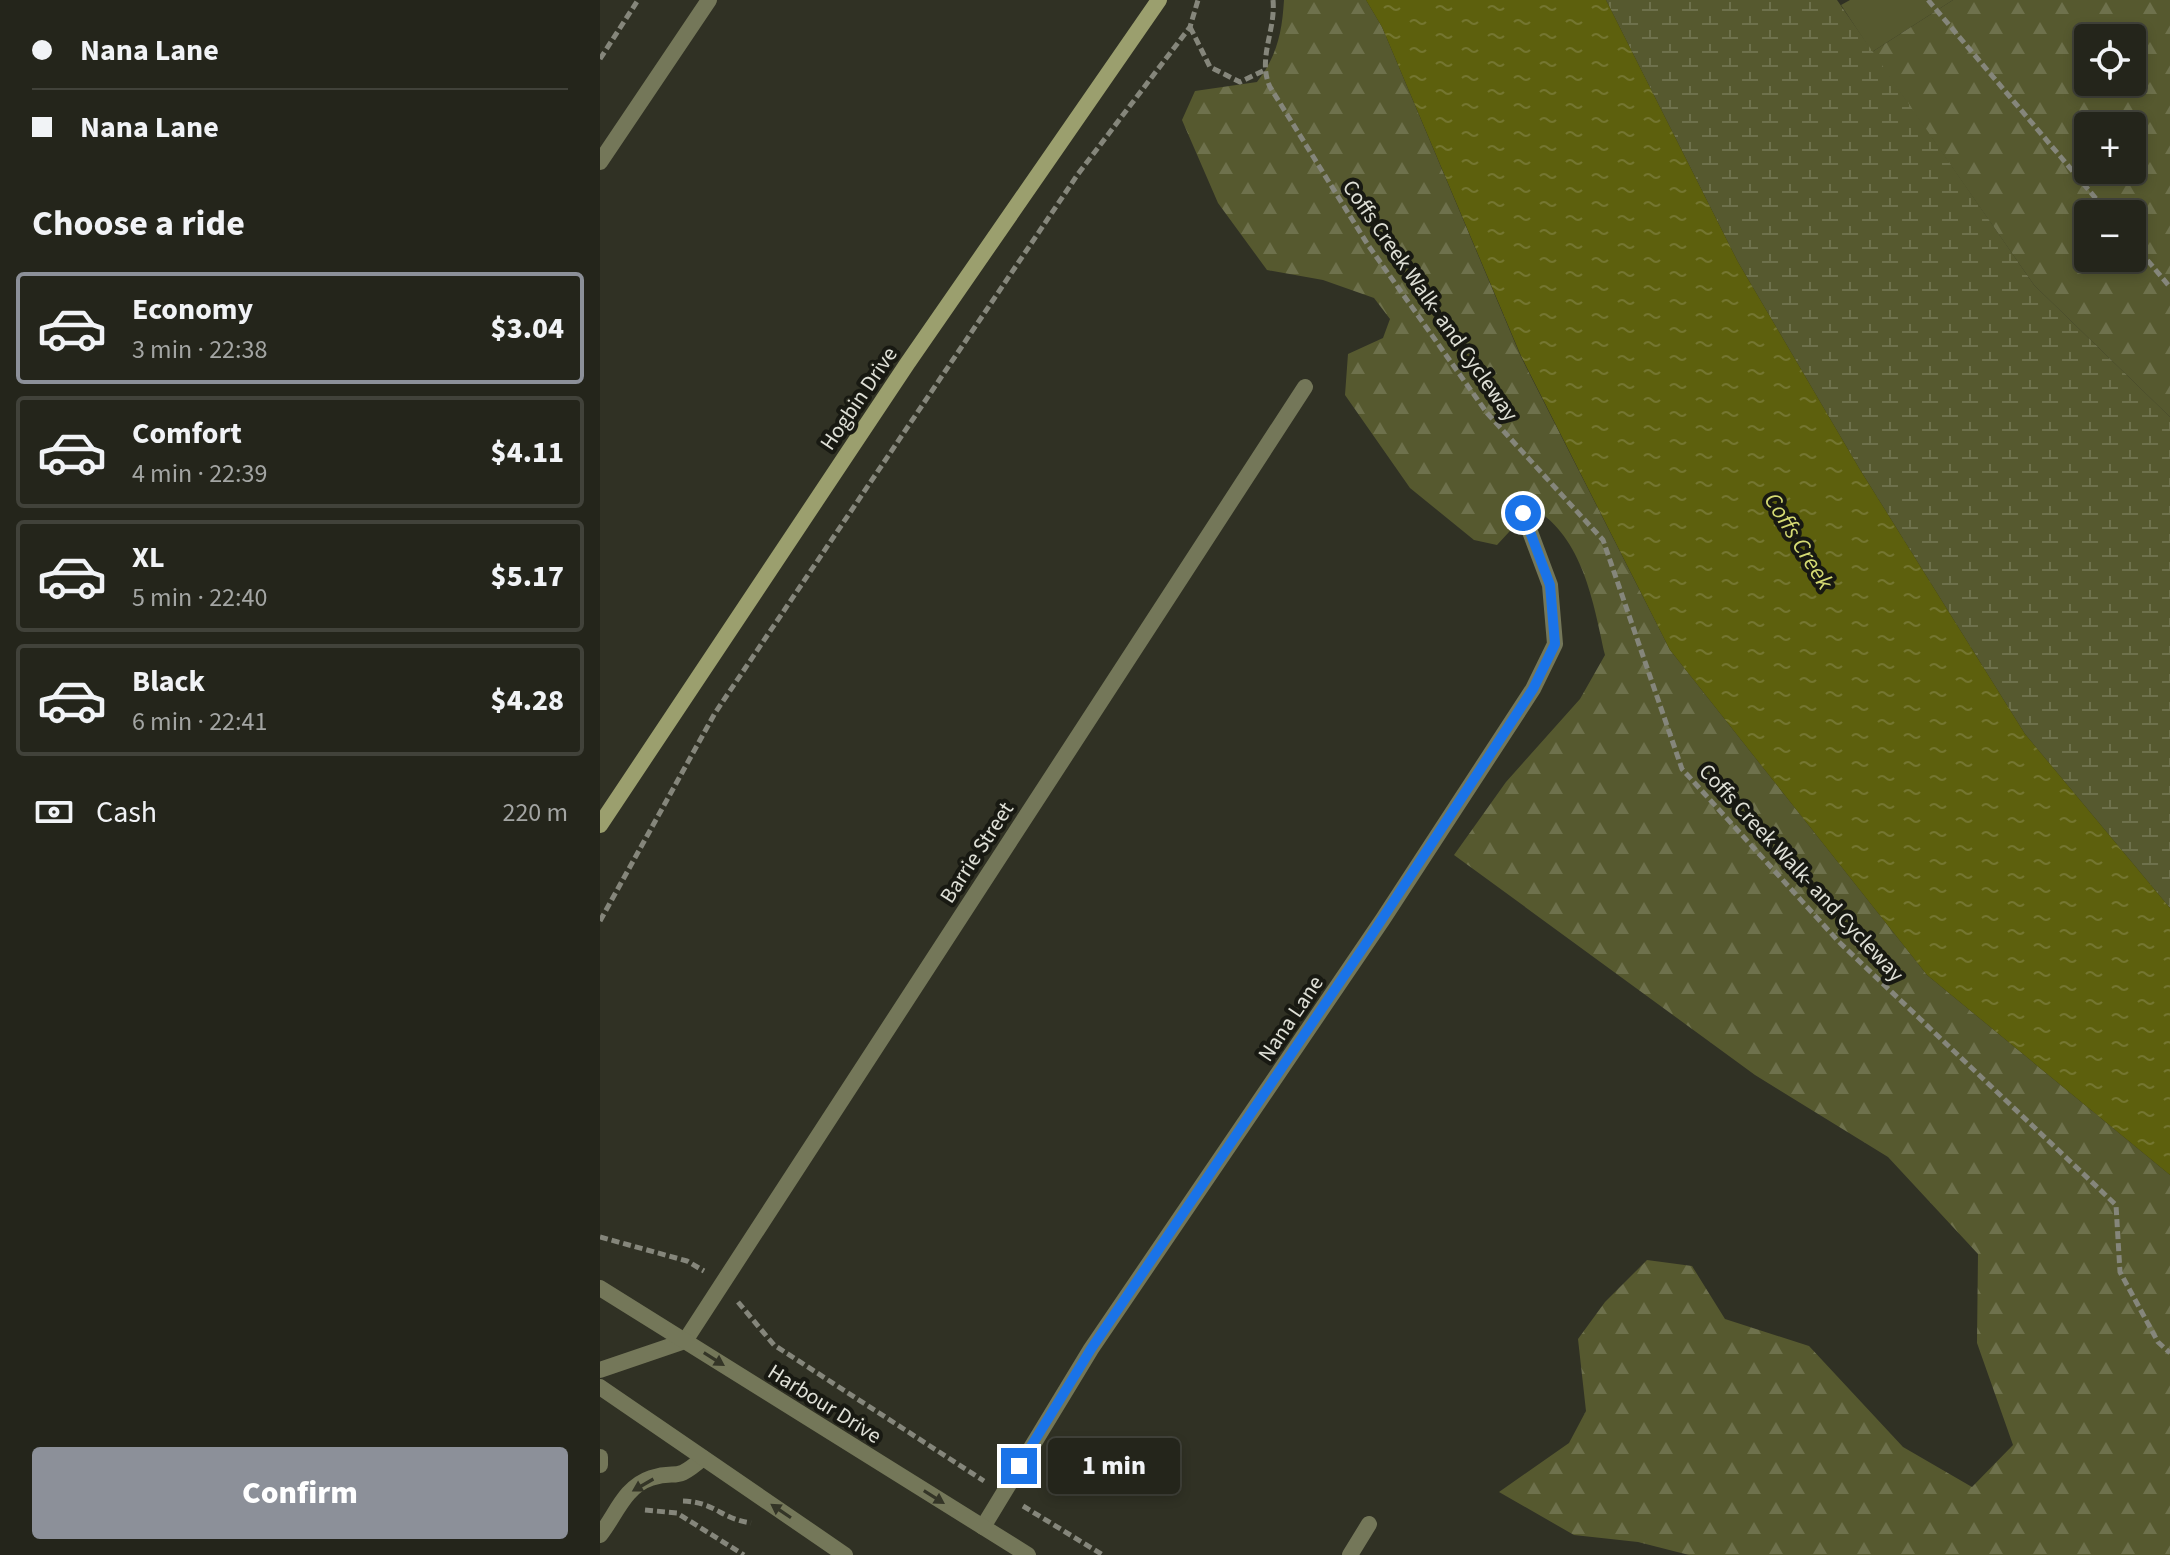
<!DOCTYPE html>
<meta charset="utf-8">
<style>
body{margin:0;font-family:"Source Sans 3",sans-serif;background:#303128;color:#f1f3f6;height:100vh;display:flex;flex-direction:column;font-size:30px;white-space:nowrap}
*{box-sizing:border-box;margin:0}
p{font-size:26px;color:#a3a5a3}
.icon{flex:none;width:44px;height:44px;fill:none;stroke:currentColor;stroke-width:2;stroke-linecap:round;stroke-linejoin:round}
.map{position:relative;flex:1;overflow:hidden}
.panel{display:flex;flex-direction:column;background:#24251b;width:600px}
.panel>*{flex:none}
.top-card{display:grid;align-content:center;height:176px;padding:0 32px;background:#24251b}
.fabs{position:absolute;left:1474px;top:24px;display:grid;gap:16px}
.fabs a{display:grid;place-items:center;width:72px;height:72px;border-radius:8px;background:#24251b;box-shadow:0 4px 12px #0003,0 0 0 2px #41423a;font-size:40px}
.end{position:absolute;width:36px;height:36px;margin:-18px;border:10px solid #1a73e8;background:#fff;box-shadow:0 0 0 4px #fff}
.from{border-radius:50%}
.bubble{position:absolute;height:56px;border-radius:8px;background:#24251b;box-shadow:0 4px 12px #0003,0 0 0 2px #41423a;font-size:26px;font-weight:800;line-height:56px;text-align:center}
.top-card b{display:flex;align-items:center;gap:28px;height:76px;font-size:30px}
.top-card b+b{border-top:2px solid #41423a}
.top-card i{width:20px;height:20px;background:#f1f3f6}
ul{padding:0;list-style:none}
li{display:flex;align-items:center;gap:24px;height:112px;margin:0 16px 12px;padding:0 16px;border:4px solid #41423a;border-radius:8px}
li div{flex:1}
li b{display:block;font-size:30px}
li em{font-style:normal;font-weight:800}
li.selected{border-color:#8c9099}
li>.icon{width:72px;height:72px;stroke-width:1.5}
h2{padding:0 32px;font-size:36px;line-height:96px}
.pay{display:flex;align-items:center;gap:20px;height:88px;padding:0 32px;font-size:30px}
.pay p{margin-inline-start:auto}
.action{display:flex;gap:16px;margin-top:auto;padding:16px 32px}
.action a{flex:1;height:92px;border-radius:8px;background:#8c9099;color:#fff;font-size:32px;font-weight:800;line-height:92px;text-align:center}
main{display:flex;flex:1;min-height:0}
.map>svg:first-child{display:block}
</style>
<main>
<section class="panel">
<div class="top-card">
<b><i class="from"></i>Nana Lane</b>
<b><i></i>Nana Lane</b>
</div>
<h2>Choose a ride</h2>
<ul>
<li class="selected"><svg class="icon" aria-label="car" viewBox="0 0 24 24"><path d="M5 17H2v-5l4-1 3-4h7l3 4 3 1v5h-3M9 17h6M6 11h13"/><circle cx="7" cy="17" r="2"/><circle cx="17" cy="17" r="2"/></svg><div><b>Economy</b><p>3 min · 22:38</p></div><em>$3.04</em></li>
<li><svg class="icon" aria-label="car" viewBox="0 0 24 24"><path d="M5 17H2v-5l4-1 3-4h7l3 4 3 1v5h-3M9 17h6M6 11h13"/><circle cx="7" cy="17" r="2"/><circle cx="17" cy="17" r="2"/></svg><div><b>Comfort</b><p>4 min · 22:39</p></div><em>$4.11</em></li>
<li><svg class="icon" aria-label="car" viewBox="0 0 24 24"><path d="M5 17H2v-5l4-1 3-4h7l3 4 3 1v5h-3M9 17h6M6 11h13"/><circle cx="7" cy="17" r="2"/><circle cx="17" cy="17" r="2"/></svg><div><b>XL</b><p>5 min · 22:40</p></div><em>$5.17</em></li>
<li><svg class="icon" aria-label="car" viewBox="0 0 24 24"><path d="M5 17H2v-5l4-1 3-4h7l3 4 3 1v5h-3M9 17h6M6 11h13"/><circle cx="7" cy="17" r="2"/><circle cx="17" cy="17" r="2"/></svg><div><b>Black</b><p>6 min · 22:41</p></div><em>$4.28</em></li>
</ul>
<div class="pay"><svg class="icon" aria-label="cash" viewBox="0 0 24 24"><path d="M3 7h18v10H3z"/><circle cx="12" cy="12" r="2"/></svg>Cash<p>220 m</p></div>
<div class="action"><a>Confirm</a></div>
</section>
<div class="map">
<svg width="1570" height="1555" viewBox="0 0 1570 1555">
<defs>
<pattern id="forest-firs" width="22" height="20" patternUnits="userSpaceOnUse" patternTransform="scale(2)"><rect width="22" height="20" fill="#56592f"/><path d="M5 1l3.5 6h-7zM16 11l3.5 6h-7z" fill="#6e714c"/></pattern>
<pattern id="wetland-marsh" width="20" height="14" patternUnits="userSpaceOnUse" patternTransform="scale(2)"><rect width="20" height="14" fill="#56592f"/><path d="M1 5h8M5 5V1M11 12h8M15 12V8" fill="none" stroke="#6e714c"/></pattern>
<pattern id="water-ripples" width="26" height="14" patternUnits="userSpaceOnUse" patternTransform="scale(2)"><rect width="26" height="14" fill="#5d600d"/><path d="M2 4q2-2 4 0t4 0M15 11q2-2 4 0t4 0" fill="none" stroke="#747630"/></pattern>
</defs>
<rect width="100%" height="100%" fill="#303124"/>
<polygon fill="#56592f" points="1250,0 1353,0 1272,52 1241,5"/>
<g fill="url(#forest-firs)" fill-rule="evenodd">
<path d="M684,0h82l16,27 139,330 149,293 257,325 243,200v380h-481l-51,-13 -64,-7 -75,-43 70,-49 17,-32 -8,-72 27,-37 42,-42 45,6 33,53 84,27 94,101 69,40 41,-42 -36,-102 1,-89 -90,-97 -133,-82 -301,-220 52,-73 74,-83 25,-44c-12,-54 -22,-118 -73,-148l-35,38 -23,-5 -64,-52 -65,-93 3,-41 35,-16 7,-19 -16,-21 -51,-18 -56,-10 -49,-67 -36,-83 13,-29 62,-9c20,-26 25,-49 27,-82z"/>
<path d="M1353,0h217v417l-136,-132 -162,-233zM1488,38h44v44h-44zM1488,126h44v44h-44zM1488,214h44v44h-44z"/>
</g>
<polygon fill="url(#wetland-marsh)" points="1006,0 1237,0 1434,285 1570,417 1570,908 1425,734 1259,468 1138,262"/>
<polygon fill="url(#water-ripples)" points="766,0 1006,0 1138,262 1259,468 1425,734 1570,908 1570,1175 1327,975 1070,650 921,356 782,27"/>
<g fill="none" stroke-linecap="round" stroke-linejoin="round">
<g stroke="#85867b" stroke-width="5" stroke-dasharray="8 4" stroke-linecap="butt">
<path d="M673,0c3,30 -16,59 -3,87l98,158 119,168 116,127 79,229 157,173 277,263 4,67 38,70 12,11"/>
<polyline points="1328,0 1509,214"/>
<polyline points="590,27 610,67 640,82 663,71"/>
<polyline points="0,59 38,0"/>
<polyline points="1532,242 1570,287"/>
<polyline points="0,921 115,713 478,174 590,27 598,0"/>
<polyline points="0,1237 87,1261 104,1271"/>
<polyline points="138,1302 174,1345 384,1481"/>
<path d="M83,1501c32,1 38,18 68,22"/>
<polyline points="423,1506 503,1555"/>
<polyline points="45,1510 77,1513 144,1555"/>
</g>
<g stroke="#747759" stroke-width="16">
<polyline points="0,162 109,0"/>
<polyline points="0,1370 85,1341 705,387"/>
<polyline points="0,1457 0,1465"/>
<polyline points="383,1527 491,1349 783,919 933,689 955,644 950,585 923,513"/>
<path d="M0,1535c16,-20 24,-48 51,-57 28,-9 22,6 52,-20"/>
<polyline points="750,1555 769,1524"/>
</g>
<g stroke="#747759" stroke-width="16">
<polyline points="0,1288 428,1555"/>
<polyline points="0,1387 245,1555"/>
</g>
<polyline stroke="#9b9f6e" stroke-width="16" points="0,825 307,364 559,0"/>
</g>
<defs><path id="oneway-solid" d="M-6-.8H1V-3.2L6.5 0L1 3.2V.8H-6Z" transform="scale(2)"/></defs>
<g fill="#343527">
<use href="#oneway-solid" transform="translate(114 1359) rotate(32)"/>
<use href="#oneway-solid" transform="translate(43 1485) rotate(150)"/>
<use href="#oneway-solid" transform="translate(334 1497) rotate(32)"/>
<use href="#oneway-solid" transform="translate(181 1511) rotate(-146)"/>
</g>
<g fill="none" stroke-linecap="round" stroke-linejoin="round">
<polyline stroke="#1a73e8" stroke-width="10" points="419,1466 491,1349 765,945 933,689 955,644 950,585 923,513"/>
</g>
<g text-anchor="middle" stroke-width="8" stroke-linejoin="round" paint-order="stroke">
<g font-size="22" fill="#dfe0d7" stroke="#181912">
<text transform="translate(831 300) rotate(55)" y="8">Coffs Creek Walk- and Cycleway</text>
<text transform="translate(258 398) rotate(-56)" y="8">Hogbin Drive</text>
<text transform="translate(376 852) rotate(-57)" y="8">Barrie Street</text>
<text transform="translate(1202 872) rotate(47)" y="8">Coffs Creek Walk- and Cycleway</text>
<text transform="translate(690 1018) rotate(-56)" y="8">Nana Lane</text>
<text transform="translate(225 1403) rotate(32)" y="8">Harbour Drive</text>
</g>
<g font-size="24" font-style="italic" fill="#d5db73" stroke="#181912">
<text transform="translate(1199 541) rotate(58)" y="8">Coffs Creek</text>
</g>
</g>
</svg>
<div class="fabs">
<a><svg class="icon" aria-label="locate" viewBox="0 0 24 24"><circle cx="12" cy="12" r="6"/><path d="M12 2v4M12 18v4M2 12h4M18 12h4"/></svg></a>
<a>+</a>
<a>−</a>
</div>
<i class="end from" style="left:923px;top:513px"></i>
<i class="end" style="left:419px;top:1466px"></i>
<div class="bubble" style="left:448px;top:1438px;width:132px">1 min</div>
</div>
</main>
